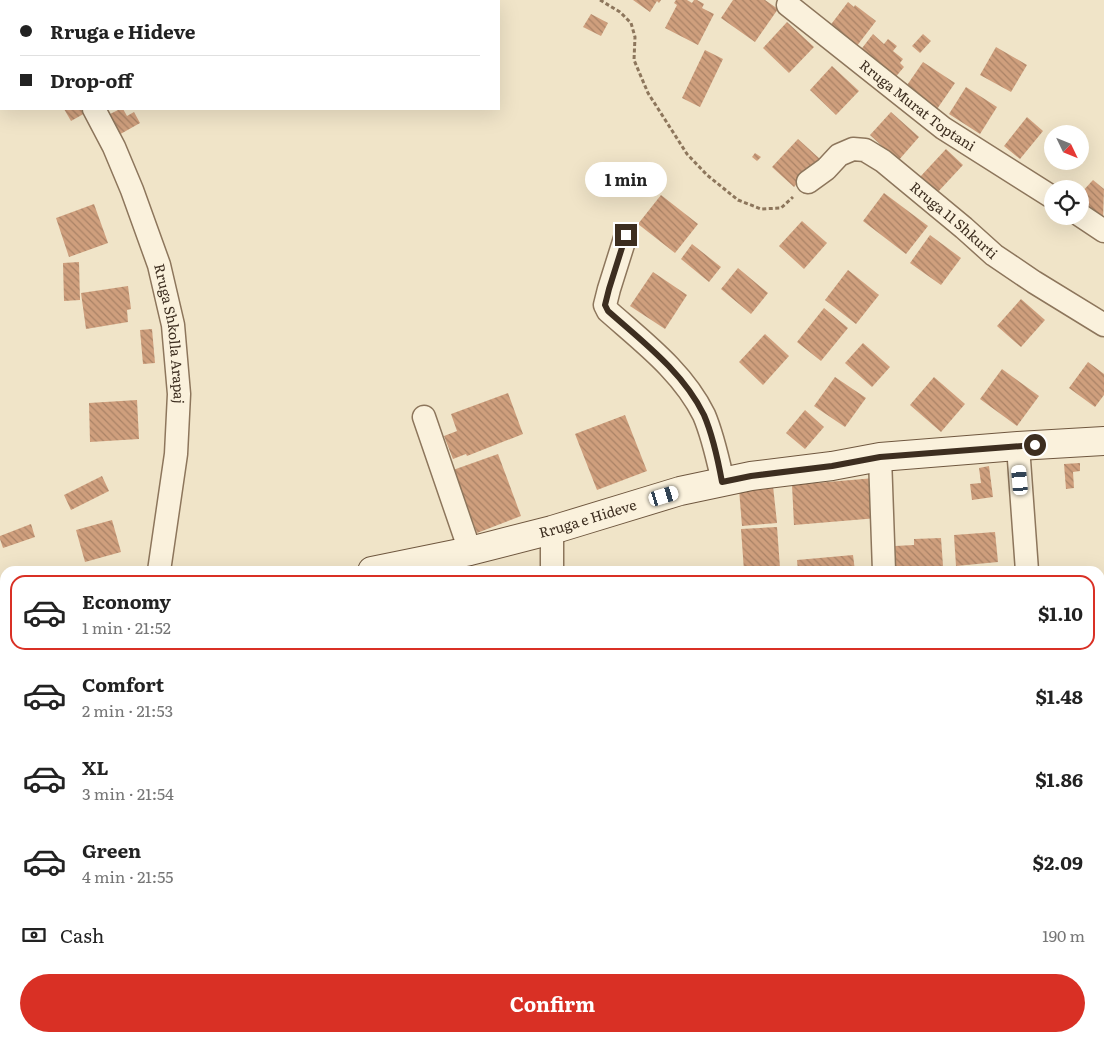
<!DOCTYPE html>
<meta charset="utf-8">
<style>
body{margin:0;font-family:Literata,serif;background:#f6f6f6;color:#222;height:100vh;display:flex;flex-direction:column;font-size:19px;white-space:nowrap}
*{box-sizing:border-box;margin:0}
p{font-size:16px;color:#767676}
.icon{flex:none;width:28px;height:28px;fill:none;stroke:currentColor;stroke-width:2;stroke-linecap:round;stroke-linejoin:round}
.map{position:relative;flex:1;overflow:hidden}
.panel{position:absolute;left:0px;top:566px;width:1105px;height:476px;display:flex;flex-direction:column;background:#fff;border-radius:15px 15px 0 0;box-shadow:0 5px 20px #0002}
.panel>*{flex:none}
.guide{position:absolute;left:0px;top:0px;width:500px;height:110px;box-shadow:0 5px 20px #0002;display:grid;align-content:center;height:110px;padding:0 20px;background:#fff}
.needle{width:32px;rotate:133deg}
.tools{position:absolute;left:1044px;top:125px;display:grid;gap:10px}
.tools a{display:grid;place-items:center;width:45px;height:45px;border-radius:50%;background:#fff;box-shadow:0 5px 20px #0002;font-size:25px}
.end{position:absolute;width:22px;height:22px;margin:-11px;border:6px solid #3d2e20;background:#fff;box-shadow:0 0 0 2px #fff}
.from{border-radius:50%}
.bubble{position:absolute;height:35px;border-radius:18px;background:#fff;box-shadow:0 5px 20px #0002;font-size:16px;font-weight:700;line-height:35px;text-align:center}
.car{position:absolute;width:15px;height:30px;margin:-15px -8px;border-radius:6px;box-shadow:0 0 4px 1px #0007;background:linear-gradient(#fff 24%,#345 0 40%,#fff 0 76%,#345 0 86%,#fff 0)}
.guide b{display:flex;align-items:center;gap:18px;height:48px;font-size:19px}
.guide b+b{border-top:1px solid #e0e0e0}
.guide i{width:12px;height:12px;background:#222}
ul{padding:9px 0 0;list-style:none}
li{display:flex;align-items:center;gap:15px;height:75px;margin:0 10px 8px;padding:0 10px;border:2px solid transparent;border-radius:15px}
li div{flex:1}
li b{display:block;font-size:19px}
li em{font-style:normal;font-weight:700}
li.active{border-color:#d93025}
li>.icon{width:45px;height:45px;stroke-width:1.5}
.pay{display:flex;align-items:center;gap:12px;height:55px;padding:0 20px;font-size:19px}
.pay p{margin-inline-start:auto}
.primary-button{display:flex;gap:10px;margin-top:auto;padding:10px 20px}
.primary-button a{flex:1;height:58px;border-radius:30px;background:#d93025;color:#fff;font-size:20px;font-weight:700;line-height:58px;text-align:center}
.map>svg:first-child{display:block}
</style>
<div class="map">
<svg width="1104" height="1042" viewBox="0 0 1104 1042">
<defs>
<pattern id="building-back-hatch" width="6" height="6" patternUnits="userSpaceOnUse" patternTransform="scale(1.25)"><rect width="6" height="6" fill="#cf9f7d"/><path d="M-1 5l2 2M0 0l6 6M5-1l2 2" fill="none" stroke="#a98266"/></pattern>
</defs>
<rect width="100%" height="100%" fill="#f0e4c8"/>
<g fill="url(#building-back-hatch)">
<polygon points="633,0 661,0 659,3 657,1 650,12"/>
<polygon points="676,0 687,0 692,3 694,0 697,0 704,4 702,8 714,14 698,45 665,28 677,5 674,3"/>
<polygon points="733,0 765,0 778,9 755,42 721,18"/>
<polygon points="848,2 854,7 855,5 876,21 853,51 826,31"/>
<polygon points="591,14 608,23 601,36 583,27"/>
<polygon points="787,22 814,47 789,73 763,48"/>
<polygon points="873,34 884,44 888,39 897,46 893,51 903,59 900,63 904,67 893,80 859,52"/>
<polygon points="923,34 931,41 920,53 912,46"/>
<polygon points="996,47 1027,65 1011,92 980,75"/>
<polygon points="705,50 723,59 700,107 682,98"/>
<polygon points="923,62 955,83 935,112 903,91"/>
<polygon points="832,66 859,91 836,115 810,90"/>
<polygon points="966,87 997,107 980,134 949,114"/>
<polygon points="64,109 85,109 87,112 71,121"/>
<polygon points="120,109 123,109 127,116 134,112 140,123 117,136 106,116"/>
<polygon points="891,112 919,137 898,161 870,135"/>
<polygon points="1027,117 1043,131 1020,159 1004,146"/>
<polygon points="798,139 820,159 794,187 772,167"/>
<polygon points="946,149 963,165 937,193 920,177"/>
<polygon points="755,153 761,157 757,161 752,157"/>
<polygon points="1093,180 1104,189 1103,220 1080,199 1080,194"/>
<polygon points="884,193 928,226 906,254 863,221"/>
<polygon points="661,195 698,224 675,253 638,224"/>
<polygon points="94,204 108,243 69,257 56,218"/>
<polygon points="802,221 827,243 804,269 779,246"/>
<polygon points="930,235 961,258 941,285 910,263"/>
<polygon points="692,244 721,267 709,282 681,259"/>
<polygon points="79,262 80,300 64,301 63,263"/>
<polygon points="738,268 768,293 751,314 721,289"/>
<polygon points="848,270 879,295 856,324 825,300"/>
<polygon points="653,272 687,295 665,329 630,306"/>
<polygon points="128,286 131,309 127,310 128,322 86,329 81,293"/>
<polygon points="1021,299 1045,320 1021,347 997,326"/>
<polygon points="824,308 848,328 821,361 797,342"/>
<polygon points="152,329 155,363 143,364 140,330"/>
<polygon points="765,334 789,356 763,385 739,362"/>
<polygon points="863,343 890,367 872,387 845,363"/>
<polygon points="1088,362 1104,374 1104,395 1095,407 1069,388"/>
<polygon points="1002,369 1039,396 1017,426 980,399"/>
<polygon points="835,377 866,398 845,427 814,406"/>
<polygon points="934,377 965,404 941,432 910,405"/>
<polygon points="508,393 523,434 467,456 466,454 453,459 444,436 457,431 451,414"/>
<polygon points="137,400 139,439 90,442 89,403"/>
<polygon points="805,410 824,427 805,449 786,433"/>
<polygon points="625,415 647,471 597,490 575,434"/>
<polygon points="498,454 521,516 477,533 453,470"/>
<polygon points="1080,463 1080,471 1073,472 1074,488 1066,489 1064,464"/>
<polygon points="989,466 993,497 972,500 970,484 981,483 979,468"/>
<polygon points="102,476 109,491 71,510 64,495"/>
<polygon points="875,478 878,518 794,525 792,485"/>
<polygon points="773,486 777,523 742,526 739,489"/>
<polygon points="112,520 121,552 85,562 76,530"/>
<polygon points="31,524 35,537 3,548 0,539 0,536"/>
<polygon points="777,527 780,568 744,571 741,529"/>
<polygon points="995,532 998,562 956,566 954,535"/>
<polygon points="941,538 943,566 896,569 895,546 914,545 914,539"/>
<polygon points="853,555 855,571 798,571 797,560"/>
<rect x="1100" y="673" width="4" height="45"/>
<rect x="1100" y="723" width="4" height="41"/>
<polygon points="0,750 5,756 5,780 3,778 0,780"/>
<polygon points="1100,888 1104,889 1104,924 1100,924"/>
<polygon points="1103,950 1104,950 1104,968 1100,967"/>
<polygon points="909,1038 948,1038 948,1039 909,1042"/>
</g>
<g fill="none" stroke-linecap="round" stroke-linejoin="round">
<defs>
<g id="minor">
<polyline points="32,0 33,1"/>
<path id="s1" d="M788,5l155,123 109,69"/>
<path id="s2" d="M94,109l20,38 18,43 27,75 14,60 6,69 -3,60 -17,117"/>
<path id="s3" d="M808,182l18,-13 13,-14 14,-6 12,1 18,11 81,67 30,27 40,27 70,43"/>
<polyline points="1080,215 1104,231"/>
<path d="M626,235l-17,54 -4,16 3,6c35,31 75,61 96,104 9,21 14,45 19,67"/>
<polyline points="424,417 470,551"/>
<polyline points="1018,446 1027,571"/>
<polyline points="880,457 884,571"/>
<polyline points="552,571 552,530"/>
<polyline points="558,1038 558,1042"/>
<polyline points="1020,1042 1020,1038"/>
</g>
<g id="secondary">
<path id="s4" d="M372,571l98,-20 82,-21 128,-39 71,-15 81,-10 48,-9 138,-11 86,-5"/>
<polyline points="0,807 5,802"/>
</g>
</defs>
<use href="#minor" stroke="#8d765c" stroke-width="25"/>
<use href="#secondary" stroke="#6f573f" stroke-width="30"/>
<polyline stroke="#8d765c" stroke-width="3" stroke-dasharray="4 2.5" stroke-linecap="butt" points="600,0 620,12 631,23 635,37 634,60 648,93 687,154 707,175 738,200 761,209 781,208 793,197"/>
<use href="#minor" stroke="#faf1dc" stroke-width="22"/>
<use href="#secondary" stroke="#faf1dc" stroke-width="28"/>
</g>
<g fill="none" stroke-linecap="round" stroke-linejoin="round">
<path stroke="#3d2e20" stroke-width="6" d="M626,235l-17,54 -4,16 3,6c35,31 75,61 96,104 9,21 14,45 18,67l29,-6 81,-10 48,-9 155,-12"/>
</g>
<g text-anchor="middle" stroke-width="5" stroke-linejoin="round" paint-order="stroke">
<g font-size="14" fill="#3d2e20" stroke="#f7eed8">
<text dy="5" stroke="none"><textPath href="#s1" startOffset="164">Rruga Murat Toptani</textPath></text>
<text dy="5" stroke="none"><textPath href="#s3" startOffset="182">Rruga 11 Shkurti</textPath></text>
<text dy="5" stroke="none"><textPath href="#s2" startOffset="239">Rruga Shkolla Arapaj</textPath></text>
<text dy="5" stroke="none"><textPath href="#s4" startOffset="222">Rruga e Hideve</textPath></text>
</g>
</g>
</svg>
<div class="tools">
<a><svg class="needle" viewBox="-14 -14 28 28"><path d="M0-13l5 13h-10z" fill="#e53935"/><path d="M0 13l5-13h-10z" fill="#767676"/></svg></a>
<a><svg class="icon" aria-label="locate" viewBox="0 0 24 24"><circle cx="12" cy="12" r="6"/><path d="M12 2v4M12 18v4M2 12h4M18 12h4"/></svg></a>
</div>
<i class="end from" style="left:1035px;top:445px"></i>
<i class="end" style="left:626px;top:235px"></i>
<div class="bubble" style="left:585px;top:162px;width:82px">1 min</div>
<i class="car" style="left:1020px;top:480px;rotate:355deg"></i>
<i class="car" style="left:664px;top:496px;rotate:73deg"></i>
<div class="guide">
<b><i class="from"></i>Rruga e Hideve</b>
<b><i></i>Drop-off</b>
</div>
<section class="panel">
<ul>
<li class="active"><svg class="icon" aria-label="car" viewBox="0 0 24 24"><path d="M5 17H2v-5l4-1 3-4h7l3 4 3 1v5h-3M9 17h6M6 11h13"/><circle cx="7" cy="17" r="2"/><circle cx="17" cy="17" r="2"/></svg><div><b>Economy</b><p>1 min · 21:52</p></div><em>$1.10</em></li>
<li><svg class="icon" aria-label="car" viewBox="0 0 24 24"><path d="M5 17H2v-5l4-1 3-4h7l3 4 3 1v5h-3M9 17h6M6 11h13"/><circle cx="7" cy="17" r="2"/><circle cx="17" cy="17" r="2"/></svg><div><b>Comfort</b><p>2 min · 21:53</p></div><em>$1.48</em></li>
<li><svg class="icon" aria-label="car" viewBox="0 0 24 24"><path d="M5 17H2v-5l4-1 3-4h7l3 4 3 1v5h-3M9 17h6M6 11h13"/><circle cx="7" cy="17" r="2"/><circle cx="17" cy="17" r="2"/></svg><div><b>XL</b><p>3 min · 21:54</p></div><em>$1.86</em></li>
<li><svg class="icon" aria-label="car" viewBox="0 0 24 24"><path d="M5 17H2v-5l4-1 3-4h7l3 4 3 1v5h-3M9 17h6M6 11h13"/><circle cx="7" cy="17" r="2"/><circle cx="17" cy="17" r="2"/></svg><div><b>Green</b><p>4 min · 21:55</p></div><em>$2.09</em></li>
</ul>
<div class="pay"><svg class="icon" aria-label="cash" viewBox="0 0 24 24"><path d="M3 7h18v10H3z"/><circle cx="12" cy="12" r="2"/></svg>Cash<p>190 m</p></div>
<div class="primary-button"><a>Confirm</a></div>
</section>
</div>
